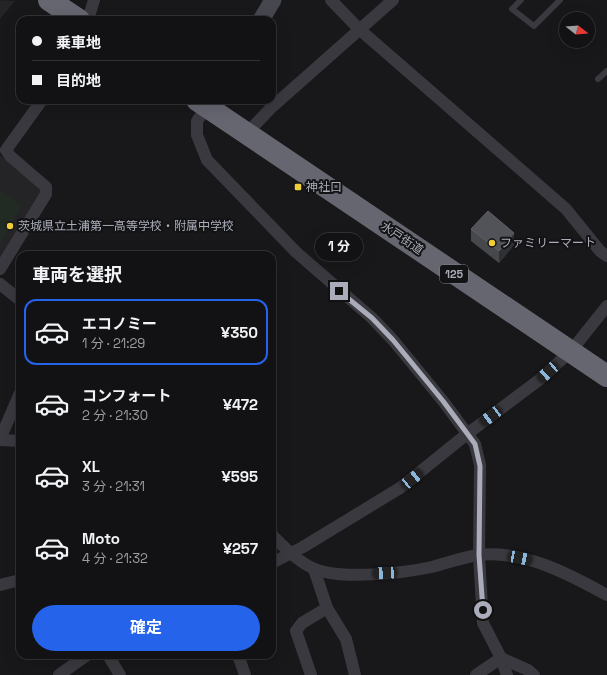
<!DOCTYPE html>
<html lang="ja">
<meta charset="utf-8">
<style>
body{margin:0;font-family:"Space Grotesk","Noto Sans JP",sans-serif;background:#1b1b1d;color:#f1f3f6;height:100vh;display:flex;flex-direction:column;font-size:15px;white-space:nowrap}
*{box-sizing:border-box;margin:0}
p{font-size:13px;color:#9c9ea0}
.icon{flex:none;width:22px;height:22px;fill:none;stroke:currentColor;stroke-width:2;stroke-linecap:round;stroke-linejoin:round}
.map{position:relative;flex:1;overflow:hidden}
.side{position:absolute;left:16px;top:251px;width:260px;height:408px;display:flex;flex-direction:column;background:#121214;border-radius:12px;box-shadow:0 4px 16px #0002,0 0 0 1px #313234}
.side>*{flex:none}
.guide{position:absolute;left:16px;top:16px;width:260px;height:88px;border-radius:12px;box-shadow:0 4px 16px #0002,0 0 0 1px #313234;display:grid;align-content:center;height:88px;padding:0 16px;background:#121214}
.needle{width:26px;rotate:107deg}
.tools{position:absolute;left:559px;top:12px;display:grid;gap:8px}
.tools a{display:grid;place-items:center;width:36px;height:36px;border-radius:50%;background:#121214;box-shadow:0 4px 16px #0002,0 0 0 1px #313234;font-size:20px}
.end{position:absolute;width:18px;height:18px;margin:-9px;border:5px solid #aaadb9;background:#111;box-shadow:0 0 0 2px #111}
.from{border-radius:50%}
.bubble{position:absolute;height:28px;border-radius:14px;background:#121214;box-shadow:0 4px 16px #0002,0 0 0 1px #313234;font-size:13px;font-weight:700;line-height:28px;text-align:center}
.car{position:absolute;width:12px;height:24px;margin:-12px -6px;border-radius:5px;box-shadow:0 0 3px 1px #0007;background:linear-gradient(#222 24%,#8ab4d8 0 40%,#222 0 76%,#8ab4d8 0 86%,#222 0)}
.guide b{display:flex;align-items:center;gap:14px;height:38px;font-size:15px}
.guide b+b{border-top:1px solid #313234}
.guide i{width:10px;height:10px;background:#f1f3f6}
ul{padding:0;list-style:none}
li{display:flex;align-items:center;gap:12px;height:66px;margin:0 8px 6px;padding:0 8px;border:2px solid transparent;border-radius:12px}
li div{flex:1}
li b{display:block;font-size:15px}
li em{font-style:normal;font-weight:700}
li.current{border-color:#2563eb}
li>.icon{width:36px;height:36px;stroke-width:1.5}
h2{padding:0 16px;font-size:18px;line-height:48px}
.cta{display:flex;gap:8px;margin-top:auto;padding:8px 16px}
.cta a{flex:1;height:46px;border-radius:24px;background:#2563eb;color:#fff;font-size:16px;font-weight:700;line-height:46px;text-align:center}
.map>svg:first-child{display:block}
</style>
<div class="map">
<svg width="607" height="675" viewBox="0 0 607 675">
<rect width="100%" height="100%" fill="#18181a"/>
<g fill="#242427">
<polygon points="0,0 15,1 0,19"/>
<polygon points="0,155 41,189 42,192 0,259"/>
</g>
<polygon fill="#222a24" points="0,190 22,205 0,245"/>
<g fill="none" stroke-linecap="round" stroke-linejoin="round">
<g stroke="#39393f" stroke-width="6">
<polyline points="521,0 512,9 534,26 560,0"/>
<polyline points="598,79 607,71"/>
</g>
<g stroke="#39393f" stroke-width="12">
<polyline points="331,0 359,29 566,209 600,251 607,256"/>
<polyline points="88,20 94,0"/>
<polyline points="207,107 197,121 197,135 207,160 296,252 372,318 393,340 443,401 475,444 480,465 479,555 483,623 501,658 507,675"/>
<polyline points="246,134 272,107 393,0"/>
<polyline points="0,269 46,194 46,187 10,156 6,150 42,100"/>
<polyline points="0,284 20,300"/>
<polyline points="0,439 20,393"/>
<polyline points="0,440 20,441"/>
<path d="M272,535c12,12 27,28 43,34 26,11 89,4 117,-2 15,-4 31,-10 47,-12 45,-5 90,19 128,40"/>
<polyline points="272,563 303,547 400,488 467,434 539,380 571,351 607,306"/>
<polyline points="314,569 327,608 346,639 355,675"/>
<polyline points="0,585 20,580"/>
<polyline points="108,655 120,675"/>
<polyline points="238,655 245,675"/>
<polyline points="59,675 87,655"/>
<polyline points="311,675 296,631 302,623 327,608"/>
<polyline points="476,675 501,658 528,670 534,675"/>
</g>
<polyline stroke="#47484f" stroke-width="17" points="261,20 273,0"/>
<g stroke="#656670" stroke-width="22">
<polyline points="49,0 79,20"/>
<polyline points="197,100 607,376"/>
</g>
</g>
<polygon fill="#46484c" points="471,229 514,245 499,263 471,241"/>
<polygon fill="#2f3033" points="514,233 514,245 499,263 499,251"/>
<polygon fill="#515358" stroke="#5f6167" points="488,211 514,233 499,251 471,229"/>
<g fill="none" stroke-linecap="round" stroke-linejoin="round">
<polyline stroke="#aaadb9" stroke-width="5" points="339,291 372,318 393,340 443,401 475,444 480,466 479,555 483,610"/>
</g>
<g fill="#f0cd39" stroke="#131315" stroke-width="1.5">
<rect x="294" y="183" width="8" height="8" rx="2"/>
<circle cx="10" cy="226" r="4"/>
<circle cx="492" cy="243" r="4"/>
</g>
<g text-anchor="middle" stroke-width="4" stroke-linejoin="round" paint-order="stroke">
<rect fill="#131315" stroke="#7d7f88" stroke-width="1" x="440" y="265" width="28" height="18" rx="3"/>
<g font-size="11" font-weight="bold" fill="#aaadb9">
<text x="454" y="278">125</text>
</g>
<g font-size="12" fill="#aaadb9" stroke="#131315" text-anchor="start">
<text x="306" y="191">神社口</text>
<text x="18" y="230">茨城県立土浦第一高等学校・附属中学校</text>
<text x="500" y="247">ファミリーマート</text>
</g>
<g font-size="12" fill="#aaadb9" stroke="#131315">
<text transform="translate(402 238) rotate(34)" y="4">水戸街道</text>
</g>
</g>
</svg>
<div class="tools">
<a><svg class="needle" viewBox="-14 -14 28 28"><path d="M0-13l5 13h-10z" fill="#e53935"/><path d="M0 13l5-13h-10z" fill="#9c9ea0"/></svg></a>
</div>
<i class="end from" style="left:483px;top:610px"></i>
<i class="end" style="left:339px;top:291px"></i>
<div class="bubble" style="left:315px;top:233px;width:48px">1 分</div>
<i class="car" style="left:548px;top:372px;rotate:228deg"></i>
<i class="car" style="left:491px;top:416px;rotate:233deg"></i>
<i class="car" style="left:412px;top:479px;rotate:51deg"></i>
<i class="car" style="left:520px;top:558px;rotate:101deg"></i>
<i class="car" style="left:385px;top:573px;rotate:267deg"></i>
<div class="guide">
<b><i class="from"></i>乗車地</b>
<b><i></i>目的地</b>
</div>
<section class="side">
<h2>車両を選択</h2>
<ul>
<li class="current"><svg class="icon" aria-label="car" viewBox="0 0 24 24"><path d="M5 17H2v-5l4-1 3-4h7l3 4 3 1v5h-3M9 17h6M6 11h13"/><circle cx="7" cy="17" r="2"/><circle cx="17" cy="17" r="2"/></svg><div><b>エコノミー</b><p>1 分 · 21:29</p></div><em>¥350</em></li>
<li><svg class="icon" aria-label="car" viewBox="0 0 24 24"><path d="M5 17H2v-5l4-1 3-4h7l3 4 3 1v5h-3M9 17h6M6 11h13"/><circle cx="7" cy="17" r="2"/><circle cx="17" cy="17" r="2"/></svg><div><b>コンフォート</b><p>2 分 · 21:30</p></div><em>¥472</em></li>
<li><svg class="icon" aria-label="car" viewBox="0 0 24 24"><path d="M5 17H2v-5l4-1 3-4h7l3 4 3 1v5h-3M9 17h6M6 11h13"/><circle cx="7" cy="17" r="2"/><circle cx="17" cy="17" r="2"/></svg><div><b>XL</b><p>3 分 · 21:31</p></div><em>¥595</em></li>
<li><svg class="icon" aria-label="car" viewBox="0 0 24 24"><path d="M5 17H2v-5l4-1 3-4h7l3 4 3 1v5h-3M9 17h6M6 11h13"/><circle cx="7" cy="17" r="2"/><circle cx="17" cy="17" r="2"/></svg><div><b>Moto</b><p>4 分 · 21:32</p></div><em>¥257</em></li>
</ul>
<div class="cta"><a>確定</a></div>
</section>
</div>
